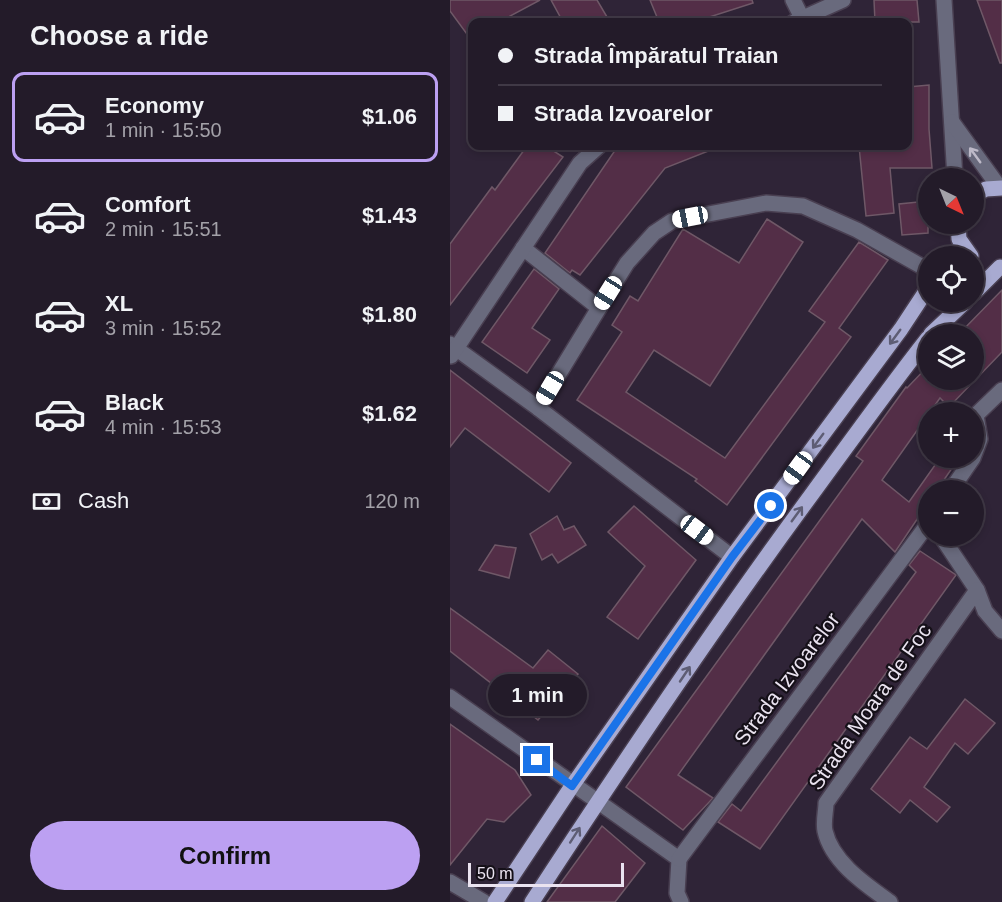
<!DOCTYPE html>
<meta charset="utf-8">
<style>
body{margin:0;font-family:Helvetica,sans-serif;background:#2f2835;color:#f1f3f6;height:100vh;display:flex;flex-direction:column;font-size:22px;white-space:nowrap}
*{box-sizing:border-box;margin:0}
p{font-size:20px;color:#a3a1a8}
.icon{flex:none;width:33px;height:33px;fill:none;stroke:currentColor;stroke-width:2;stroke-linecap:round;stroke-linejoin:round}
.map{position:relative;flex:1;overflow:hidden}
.sheet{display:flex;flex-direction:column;background:#231b29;width:450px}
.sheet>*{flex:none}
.hud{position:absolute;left:18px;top:18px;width:444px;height:132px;border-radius:12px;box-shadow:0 3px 9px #0003,0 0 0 2px #403946;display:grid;align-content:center;height:132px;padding:0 30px;background:#231b29}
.needle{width:39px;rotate:137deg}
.fabs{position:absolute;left:468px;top:168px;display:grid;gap:12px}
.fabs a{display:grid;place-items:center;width:66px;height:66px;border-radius:50%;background:#231b29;box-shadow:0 3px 9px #0003,0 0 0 2px #403946;font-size:30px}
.scale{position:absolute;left:18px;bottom:15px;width:156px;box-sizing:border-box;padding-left:6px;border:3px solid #eae3f0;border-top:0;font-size:16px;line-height:21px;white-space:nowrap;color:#eae3f0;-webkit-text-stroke:4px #151018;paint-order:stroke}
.end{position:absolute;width:27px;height:27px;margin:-14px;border:8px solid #1a73e8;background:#fff;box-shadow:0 0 0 3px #fff}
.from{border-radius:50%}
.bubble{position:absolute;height:42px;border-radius:21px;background:#231b29;box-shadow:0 3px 9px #0003,0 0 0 2px #403946;font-size:20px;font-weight:600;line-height:42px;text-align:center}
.car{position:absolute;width:18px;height:36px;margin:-18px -9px;border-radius:8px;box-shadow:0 0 4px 2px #0007;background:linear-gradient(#fff 24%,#345 0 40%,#fff 0 76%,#345 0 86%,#fff 0)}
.hud b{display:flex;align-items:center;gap:21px;height:57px;font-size:22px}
.hud b+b{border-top:2px solid #403946}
.hud i{width:15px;height:15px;background:#f1f3f6}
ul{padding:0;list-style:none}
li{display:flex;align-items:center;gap:18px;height:90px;margin:0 12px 9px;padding:0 18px;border:3px solid transparent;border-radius:12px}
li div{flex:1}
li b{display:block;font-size:22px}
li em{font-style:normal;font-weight:600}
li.active{border-color:#bca0f2}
li>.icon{width:54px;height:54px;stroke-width:1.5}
h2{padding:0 30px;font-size:27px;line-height:72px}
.pay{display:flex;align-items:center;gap:15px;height:66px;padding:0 30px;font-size:22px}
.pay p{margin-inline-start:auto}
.button{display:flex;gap:12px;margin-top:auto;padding:12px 30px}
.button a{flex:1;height:69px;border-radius:36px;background:#bca0f2;color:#111;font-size:24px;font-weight:600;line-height:69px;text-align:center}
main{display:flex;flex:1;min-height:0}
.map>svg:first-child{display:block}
</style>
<main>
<section class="sheet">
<h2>Choose a ride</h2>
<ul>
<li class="active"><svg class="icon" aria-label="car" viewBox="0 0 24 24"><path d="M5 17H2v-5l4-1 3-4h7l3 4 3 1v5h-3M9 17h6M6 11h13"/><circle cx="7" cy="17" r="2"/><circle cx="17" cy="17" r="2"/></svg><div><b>Economy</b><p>1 min · 15:50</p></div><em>$1.06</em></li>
<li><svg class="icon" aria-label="car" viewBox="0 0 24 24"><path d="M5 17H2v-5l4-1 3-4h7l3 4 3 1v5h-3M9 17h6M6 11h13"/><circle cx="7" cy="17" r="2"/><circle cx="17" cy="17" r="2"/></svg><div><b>Comfort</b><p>2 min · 15:51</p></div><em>$1.43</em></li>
<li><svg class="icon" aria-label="car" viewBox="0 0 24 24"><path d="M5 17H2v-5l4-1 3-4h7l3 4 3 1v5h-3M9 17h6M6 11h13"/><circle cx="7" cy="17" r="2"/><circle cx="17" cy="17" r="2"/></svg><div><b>XL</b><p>3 min · 15:52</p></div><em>$1.80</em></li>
<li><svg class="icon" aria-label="car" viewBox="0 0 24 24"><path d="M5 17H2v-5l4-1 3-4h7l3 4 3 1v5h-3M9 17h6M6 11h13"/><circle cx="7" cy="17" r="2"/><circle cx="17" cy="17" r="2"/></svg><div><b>Black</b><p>4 min · 15:53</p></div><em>$1.62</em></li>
</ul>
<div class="pay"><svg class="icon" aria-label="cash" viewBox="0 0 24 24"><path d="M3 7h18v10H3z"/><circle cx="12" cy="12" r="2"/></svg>Cash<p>120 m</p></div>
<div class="button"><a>Confirm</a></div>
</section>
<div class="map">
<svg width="552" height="902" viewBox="0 0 552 902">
<rect width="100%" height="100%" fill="#2f2437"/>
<g fill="#532e47" stroke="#6f5867" stroke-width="1.5">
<polygon points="0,0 90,0 60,16 63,22 22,22 22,41 0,11"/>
<polygon points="101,0 147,0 160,22 113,22"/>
<polygon points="200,0 302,0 303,3 244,22 209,22"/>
<polygon points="424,0 467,0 469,22 425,22"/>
<polygon points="527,0 552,0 552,63 550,63"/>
<polygon points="479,85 479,129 482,168 440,168 444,213 416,216 409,146 458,146 458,87"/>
<polygon points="77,146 96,146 113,157 0,305 0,244 42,187 45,190"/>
<polygon points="168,146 271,146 215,168 130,275 122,270 120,273 95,253"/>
<polygon points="478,201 478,233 452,235 449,204"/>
<polygon points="317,219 353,242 260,386 204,350 176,392 275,458 375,322 359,311 409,242 438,260 389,328 401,337 277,505 245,481 247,479 127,400 172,332 162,325 180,296 188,301 233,229 289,263"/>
<polygon points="84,269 109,289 82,328 100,340 77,373 32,342"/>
<polygon points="552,290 552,352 499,407 490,398 432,480 459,502 490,458 509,458 487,490 478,490 478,503 445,552 412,519 228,775 263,798 233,830 176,787 413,461 406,456 456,387 457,388 478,366 478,380 524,380 524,334 509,334"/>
<polygon points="0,370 121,463 99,492 15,428 0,447"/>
<polygon points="184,506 246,560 188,639 157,617 195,566 158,532"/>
<polygon points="107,516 114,530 124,526 136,545 108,563 102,554 92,560 80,534"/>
<polygon points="45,545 66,548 59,578 29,570"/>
<polygon points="470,551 506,575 310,849 268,822 282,804 291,811 466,572 459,565"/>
<polygon points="0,608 83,668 98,650 128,674 88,720 0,651"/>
<polygon points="515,699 545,723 518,754 505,743 474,787 500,807 487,822 460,800 450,813 421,789 460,737 477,749"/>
<polygon points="0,724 65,770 81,795 54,822 37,819 0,865"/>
<polygon points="152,826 195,863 165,902 97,902"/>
</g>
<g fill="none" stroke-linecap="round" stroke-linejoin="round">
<defs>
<g id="minor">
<polyline points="343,0 352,18"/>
<polyline points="494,0 505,178"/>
<polyline points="344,22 393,0"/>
<polyline points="502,122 549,187"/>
<polyline points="73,248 149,308 177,263 204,233 222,221 316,203 353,206 407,230 478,270"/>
<polyline points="0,344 88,408 282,557"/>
<polyline points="1,356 130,163 149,146"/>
<polyline points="88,408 149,308"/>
<polyline points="524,455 530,439 526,415 552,390"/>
<polyline points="501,490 523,458"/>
<polyline points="491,536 527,590 535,611 552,631"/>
<polyline points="0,697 229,859 227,893 231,902"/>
<polyline points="229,859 478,524"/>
<polyline points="0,882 34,902"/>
<path d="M440,902c-25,-18 -58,-40 -65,-71 -2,-9 1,-20 1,-28l151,-213"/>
</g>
<g id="major">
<polyline points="524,195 536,189 552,188"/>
<polyline points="508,224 509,239 521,256"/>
<polyline points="503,256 512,244"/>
<polyline points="524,293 550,267"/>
<polyline points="481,334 515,302"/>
<polyline points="45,902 122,786 282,557 451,329 478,288"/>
<path d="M82,902c90,-138 182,-275 280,-408 38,-52 76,-105 116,-156"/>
</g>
</defs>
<use href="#minor" stroke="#493f51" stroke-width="18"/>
<use href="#major" stroke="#493f51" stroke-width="18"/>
<use href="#minor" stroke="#696a7d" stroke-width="15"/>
<use href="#major" stroke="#a8aad1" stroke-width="15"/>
</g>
<defs><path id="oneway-shaft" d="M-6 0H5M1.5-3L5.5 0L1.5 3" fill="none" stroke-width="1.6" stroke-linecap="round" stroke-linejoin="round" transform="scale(1.5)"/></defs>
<use stroke="#bdb9c8" href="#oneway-shaft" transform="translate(525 155) rotate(-126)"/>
<g stroke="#5e5d74">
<use href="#oneway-shaft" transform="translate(445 337) rotate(126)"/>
<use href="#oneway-shaft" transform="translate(368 441) rotate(126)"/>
<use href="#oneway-shaft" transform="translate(347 514) rotate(-54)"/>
<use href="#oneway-shaft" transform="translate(235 674) rotate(-56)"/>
<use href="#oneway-shaft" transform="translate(125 835) rotate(-57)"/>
</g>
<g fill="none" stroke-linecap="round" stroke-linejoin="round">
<polyline stroke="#1a73e8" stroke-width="8" points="87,760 122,786 282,557 321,506"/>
</g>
<g text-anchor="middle" stroke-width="4.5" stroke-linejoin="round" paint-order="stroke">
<g font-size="21" fill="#eae3f0" stroke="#151018">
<text transform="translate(337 679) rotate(-53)" y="7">Strada Izvoarelor</text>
<text transform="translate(420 707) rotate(-55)" y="7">Strada Moara de Foc</text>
</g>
</g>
</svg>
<div class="fabs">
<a><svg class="needle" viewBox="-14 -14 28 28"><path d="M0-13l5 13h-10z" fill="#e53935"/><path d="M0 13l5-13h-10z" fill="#a3a1a8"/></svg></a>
<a><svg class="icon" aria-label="locate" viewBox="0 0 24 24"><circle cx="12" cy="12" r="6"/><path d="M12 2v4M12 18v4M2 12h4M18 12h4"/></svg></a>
<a><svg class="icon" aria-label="layers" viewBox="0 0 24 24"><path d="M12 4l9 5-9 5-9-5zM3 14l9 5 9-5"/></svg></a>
<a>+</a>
<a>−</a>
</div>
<div class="scale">50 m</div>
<i class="end from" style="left:321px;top:506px"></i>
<i class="end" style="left:87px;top:760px"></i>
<div class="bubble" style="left:38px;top:674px;width:99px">1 min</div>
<i class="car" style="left:240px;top:217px;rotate:259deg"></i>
<i class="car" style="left:158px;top:293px;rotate:212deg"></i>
<i class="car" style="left:100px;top:388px;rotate:211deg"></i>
<i class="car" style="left:348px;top:468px;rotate:216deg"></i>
<i class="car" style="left:247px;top:530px;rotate:127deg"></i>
<div class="hud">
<b><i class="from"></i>Strada Împăratul Traian</b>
<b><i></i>Strada Izvoarelor</b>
</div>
</div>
</main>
